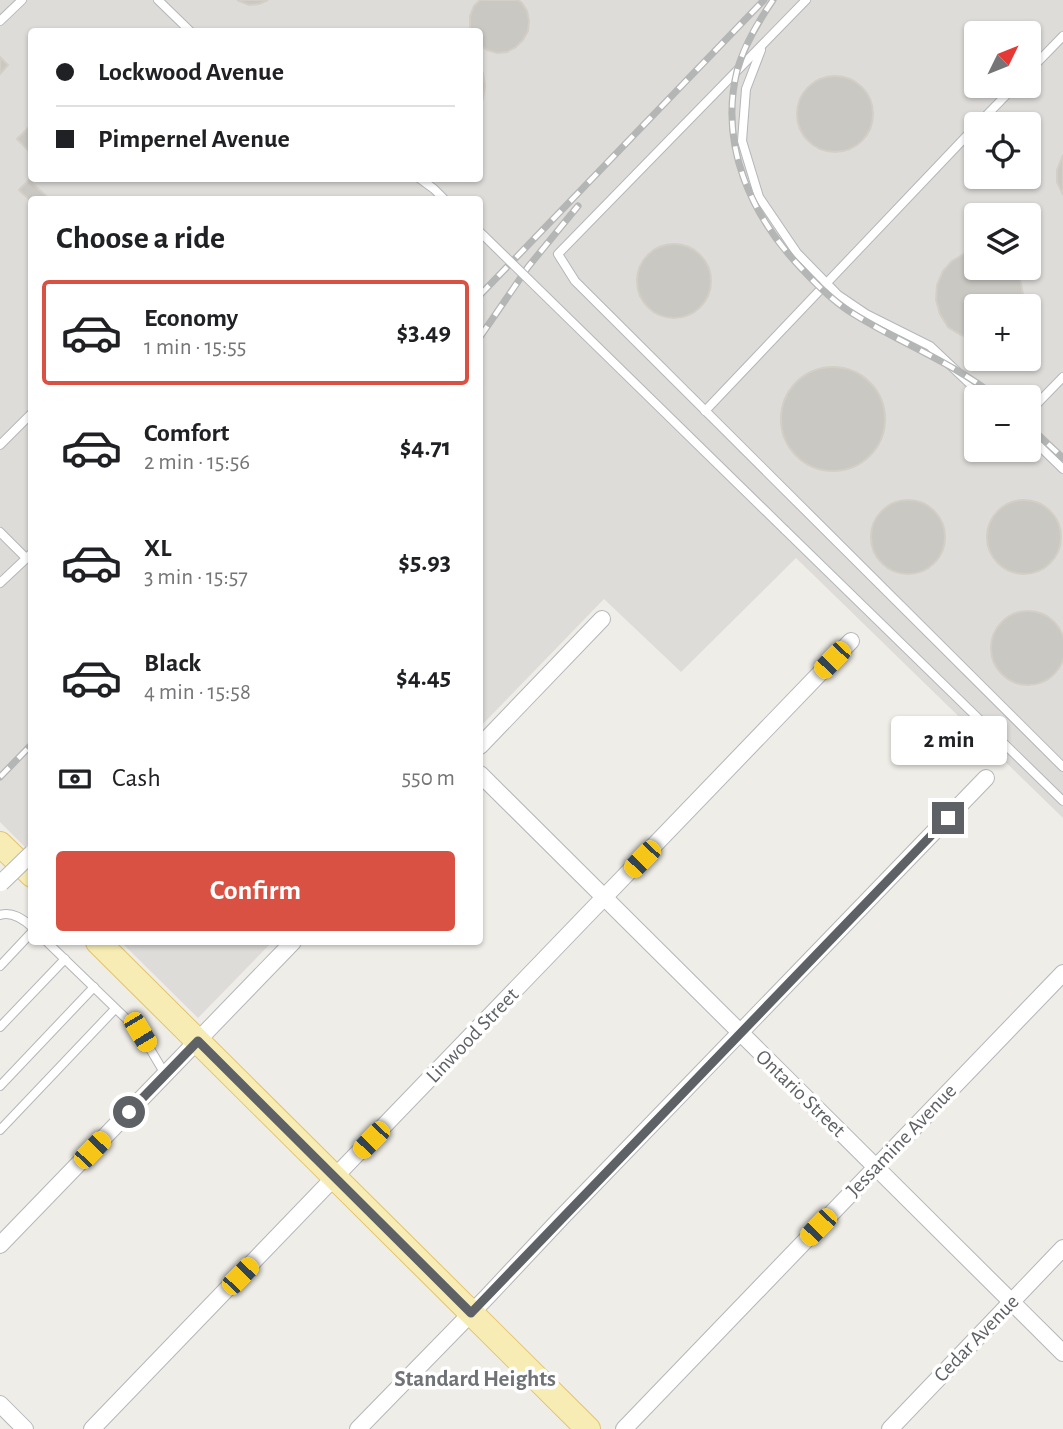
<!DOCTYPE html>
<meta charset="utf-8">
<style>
body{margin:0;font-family:"Alegreya Sans",sans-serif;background:#f6f6f6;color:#202124;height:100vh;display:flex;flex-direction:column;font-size:26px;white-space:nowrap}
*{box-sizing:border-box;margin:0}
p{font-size:23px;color:#757577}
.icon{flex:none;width:38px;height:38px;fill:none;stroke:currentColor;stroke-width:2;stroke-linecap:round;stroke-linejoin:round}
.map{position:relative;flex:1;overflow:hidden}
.details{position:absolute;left:28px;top:196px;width:455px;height:749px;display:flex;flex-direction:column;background:#fff;border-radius:7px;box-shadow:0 2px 5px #0004}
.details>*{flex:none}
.guide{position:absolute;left:28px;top:28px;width:455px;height:154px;border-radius:7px;box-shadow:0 2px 5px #0004;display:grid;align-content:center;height:154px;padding:0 28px;background:#fff}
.needle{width:46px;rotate:47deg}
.controls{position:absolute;left:964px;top:21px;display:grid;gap:14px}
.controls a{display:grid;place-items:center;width:77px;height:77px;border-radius:7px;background:#fff;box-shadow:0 2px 5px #0004;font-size:35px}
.end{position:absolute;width:32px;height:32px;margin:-16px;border:9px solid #5e6165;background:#fff;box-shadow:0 0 0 4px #fff}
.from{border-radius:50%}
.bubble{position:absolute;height:49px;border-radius:7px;background:#fff;box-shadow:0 2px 5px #0004;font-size:23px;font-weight:700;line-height:49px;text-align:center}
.car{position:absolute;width:21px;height:42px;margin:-21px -10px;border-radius:9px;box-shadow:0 0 5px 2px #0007;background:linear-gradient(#f5c518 24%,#345 0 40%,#f5c518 0 76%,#345 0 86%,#f5c518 0)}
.guide b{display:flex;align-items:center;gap:24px;height:66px;font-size:26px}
.guide b+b{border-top:2px solid #e0e0e0}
.guide i{width:18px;height:18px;background:#202124}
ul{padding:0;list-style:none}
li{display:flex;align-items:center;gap:21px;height:105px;margin:0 14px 10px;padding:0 14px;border:4px solid transparent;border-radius:7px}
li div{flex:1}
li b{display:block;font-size:26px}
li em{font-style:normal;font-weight:700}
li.selected{border-color:#d85143}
li>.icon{width:63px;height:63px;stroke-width:1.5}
h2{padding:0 28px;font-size:32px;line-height:84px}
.pay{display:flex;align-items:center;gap:18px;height:77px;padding:0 28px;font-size:26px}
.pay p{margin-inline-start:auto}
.cta{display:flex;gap:14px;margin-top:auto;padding:14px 28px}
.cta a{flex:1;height:80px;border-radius:7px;background:#d85143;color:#fff;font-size:28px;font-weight:700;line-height:80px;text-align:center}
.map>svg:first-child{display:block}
</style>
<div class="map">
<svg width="1063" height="1429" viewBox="0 0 1063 1429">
<rect width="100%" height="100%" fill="#efede7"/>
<g fill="#dedcd9" fill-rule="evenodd">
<path d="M0,0h1063v818l-267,-260 -115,114 -77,-73 -124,128v-527h-448l-1,653 -31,-31zM32,32h448v146h-448zM976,33h53v53h-53zM976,124h53v53h-53zM976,215h53v53h-53zM976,306h53v53h-53zM976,397h53v53h-53z"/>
<polygon points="121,942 272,942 198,1018"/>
</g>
<g fill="#cac8c3" stroke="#d3cfc6" stroke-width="2">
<polygon points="237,0 268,0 259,4 249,5"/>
<polygon points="480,0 518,0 522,3 527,11 529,21 528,31 523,40 516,47 507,52 497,53 487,50 480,45 480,32 471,32 470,26 470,16 474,6"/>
<polygon points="0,57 8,65 0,74"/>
<polygon points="480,68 483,73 485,86 483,99 480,105"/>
<circle cx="835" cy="114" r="38"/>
<polygon points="32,124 32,150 30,152 17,139"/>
<polygon points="1063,155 1063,195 1057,182 1057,170"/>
<polygon points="29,180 49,199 32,200 32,202 19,190"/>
<circle cx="674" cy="281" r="37"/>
<polygon points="976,252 976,268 1013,268 1020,279 1023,294 1022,306 976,306 976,339 975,339 961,335 948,327 940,314 936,300 937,285 943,271 952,261 964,254"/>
<circle cx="833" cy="419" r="52"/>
<circle cx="1024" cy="537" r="37"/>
<circle cx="908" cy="537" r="37"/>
<circle cx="1028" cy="648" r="37"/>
</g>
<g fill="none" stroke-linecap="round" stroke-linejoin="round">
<defs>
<g id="lane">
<polyline points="158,0 191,32"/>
<polyline points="806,0 558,254 575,281 1063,767"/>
<polyline points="0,21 22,0"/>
<polyline points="761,50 746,89 742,141 759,197 797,253 838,295 866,314 930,346 984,397"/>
<polyline points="1029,71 1063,36"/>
<polyline points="978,124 1015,86"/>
<polyline points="419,178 434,189 445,200"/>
<polyline points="705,411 976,126"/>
<polyline points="1029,412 1063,377"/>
<polyline points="1029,436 1063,469"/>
<polyline points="0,445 32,413"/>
<polyline points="785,530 1063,801"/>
<polyline points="0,532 26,558"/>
<polyline points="0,583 32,553"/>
<path d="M0,915c12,-4 23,4 32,12"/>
<polyline points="47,942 140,1032 165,1074"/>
<polyline points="0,966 32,932"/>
<polyline points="0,1027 65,959"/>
<polyline points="0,1086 94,987"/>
<polyline points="0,1130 115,1009"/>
</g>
<g id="street">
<polyline points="480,746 602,619"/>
<polyline points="480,774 1063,1353"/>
<polyline points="0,1245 293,942"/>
<polyline points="0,1404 25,1429"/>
<polyline points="92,1429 851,641"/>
<polyline points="358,1429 486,1298 563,1216 986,778"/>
<polyline points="624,1429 1063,973"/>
<polyline points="890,1429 1063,1248"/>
</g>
<g id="primary">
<polyline points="0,844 32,875"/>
<polyline points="98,942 588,1429"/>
</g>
</defs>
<use href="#lane" stroke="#b4b6ba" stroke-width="10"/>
<use href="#street" stroke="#b4b6ba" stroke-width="18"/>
<use href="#primary" stroke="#e4c36b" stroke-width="26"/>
<use href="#lane" stroke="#fff" stroke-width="8"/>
<use href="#street" stroke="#fff" stroke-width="16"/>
<use href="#primary" stroke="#f7edb4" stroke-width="24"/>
<defs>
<g id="rail">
<path d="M773,0c-15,22 -29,45 -36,71 -18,74 14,145 65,198 14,15 30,31 47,42 48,31 102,50 147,86"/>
<polyline points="480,295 764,0"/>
<polyline points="480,337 528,267 578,206"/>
<polyline points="1029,426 1063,458"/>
<polyline points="0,777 32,744"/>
</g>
</defs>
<use href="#rail" stroke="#b4b5b5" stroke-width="7"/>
<use href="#rail" stroke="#fff" stroke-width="4.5" stroke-dasharray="13" stroke-linecap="butt"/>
<defs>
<polyline id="lane-bridge" points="480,232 785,530"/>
<polyline id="street-bridge" points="1,883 32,853"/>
</defs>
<use href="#lane-bridge" stroke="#b4b6ba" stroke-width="10" stroke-linecap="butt"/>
<use href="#street-bridge" stroke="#b4b6ba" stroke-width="18" stroke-linecap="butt"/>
<use href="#lane-bridge" stroke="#fff" stroke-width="8"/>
<use href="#street-bridge" stroke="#fff" stroke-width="16"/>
</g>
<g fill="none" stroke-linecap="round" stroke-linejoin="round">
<polyline stroke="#5e6165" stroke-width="9" points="129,1112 198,1041 471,1313 948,818"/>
</g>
<g text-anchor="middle" stroke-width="7" stroke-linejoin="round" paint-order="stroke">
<g font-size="21" fill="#5e6165" stroke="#fff">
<text transform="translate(472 1035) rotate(-46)" y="7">Linwood Street</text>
<text transform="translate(801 1093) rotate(44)" y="7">Ontario Street</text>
<text transform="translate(901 1140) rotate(-46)" y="7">Jessamine Avenue</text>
<text transform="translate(976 1338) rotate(-46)" y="7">Cedar Avenue</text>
</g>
<g font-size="23" font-weight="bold" fill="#6f7377" stroke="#fff">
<text x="475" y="1386">Standard Heights</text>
</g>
</g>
</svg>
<div class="controls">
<a><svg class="needle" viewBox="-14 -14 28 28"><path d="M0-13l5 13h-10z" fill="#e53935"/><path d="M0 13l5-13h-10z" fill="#757577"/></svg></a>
<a><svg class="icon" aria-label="locate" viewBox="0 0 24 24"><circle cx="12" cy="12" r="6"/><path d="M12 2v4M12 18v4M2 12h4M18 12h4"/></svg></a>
<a><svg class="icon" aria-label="layers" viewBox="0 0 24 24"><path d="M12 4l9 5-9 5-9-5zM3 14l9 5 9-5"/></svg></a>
<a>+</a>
<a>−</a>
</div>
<i class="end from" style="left:129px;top:1112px"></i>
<i class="end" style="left:948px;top:818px"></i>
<div class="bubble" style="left:891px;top:716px;width:116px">2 min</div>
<i class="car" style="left:832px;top:660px;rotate:224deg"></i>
<i class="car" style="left:642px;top:859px;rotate:224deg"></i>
<i class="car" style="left:140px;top:1032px;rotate:149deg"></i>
<i class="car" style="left:371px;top:1140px;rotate:224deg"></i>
<i class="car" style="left:92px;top:1150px;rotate:44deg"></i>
<i class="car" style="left:818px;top:1227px;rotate:224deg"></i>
<i class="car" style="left:240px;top:1276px;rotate:44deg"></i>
<div class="guide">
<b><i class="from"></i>Lockwood Avenue</b>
<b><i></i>Pimpernel Avenue</b>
</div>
<section class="details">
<h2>Choose a ride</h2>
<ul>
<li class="selected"><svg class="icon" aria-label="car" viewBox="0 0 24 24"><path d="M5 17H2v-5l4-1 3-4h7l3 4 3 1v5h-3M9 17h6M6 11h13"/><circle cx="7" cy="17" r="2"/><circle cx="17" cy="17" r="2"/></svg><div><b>Economy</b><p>1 min · 15:55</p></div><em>$3.49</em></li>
<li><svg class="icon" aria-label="car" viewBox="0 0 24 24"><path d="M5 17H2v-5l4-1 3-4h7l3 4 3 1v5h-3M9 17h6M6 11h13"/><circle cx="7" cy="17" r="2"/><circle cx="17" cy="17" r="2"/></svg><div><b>Comfort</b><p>2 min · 15:56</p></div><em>$4.71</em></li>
<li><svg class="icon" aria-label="car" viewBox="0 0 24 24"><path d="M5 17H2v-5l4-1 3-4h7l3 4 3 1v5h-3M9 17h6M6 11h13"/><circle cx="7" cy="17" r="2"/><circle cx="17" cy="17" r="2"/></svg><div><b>XL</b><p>3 min · 15:57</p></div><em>$5.93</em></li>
<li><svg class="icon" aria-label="car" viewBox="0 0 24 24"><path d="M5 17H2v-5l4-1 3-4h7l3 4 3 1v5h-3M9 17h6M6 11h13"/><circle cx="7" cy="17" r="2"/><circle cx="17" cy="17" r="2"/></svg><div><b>Black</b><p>4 min · 15:58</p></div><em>$4.45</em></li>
</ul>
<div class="pay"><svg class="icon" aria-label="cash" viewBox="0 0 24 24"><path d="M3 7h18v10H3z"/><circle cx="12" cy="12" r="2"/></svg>Cash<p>550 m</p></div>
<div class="cta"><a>Confirm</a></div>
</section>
</div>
